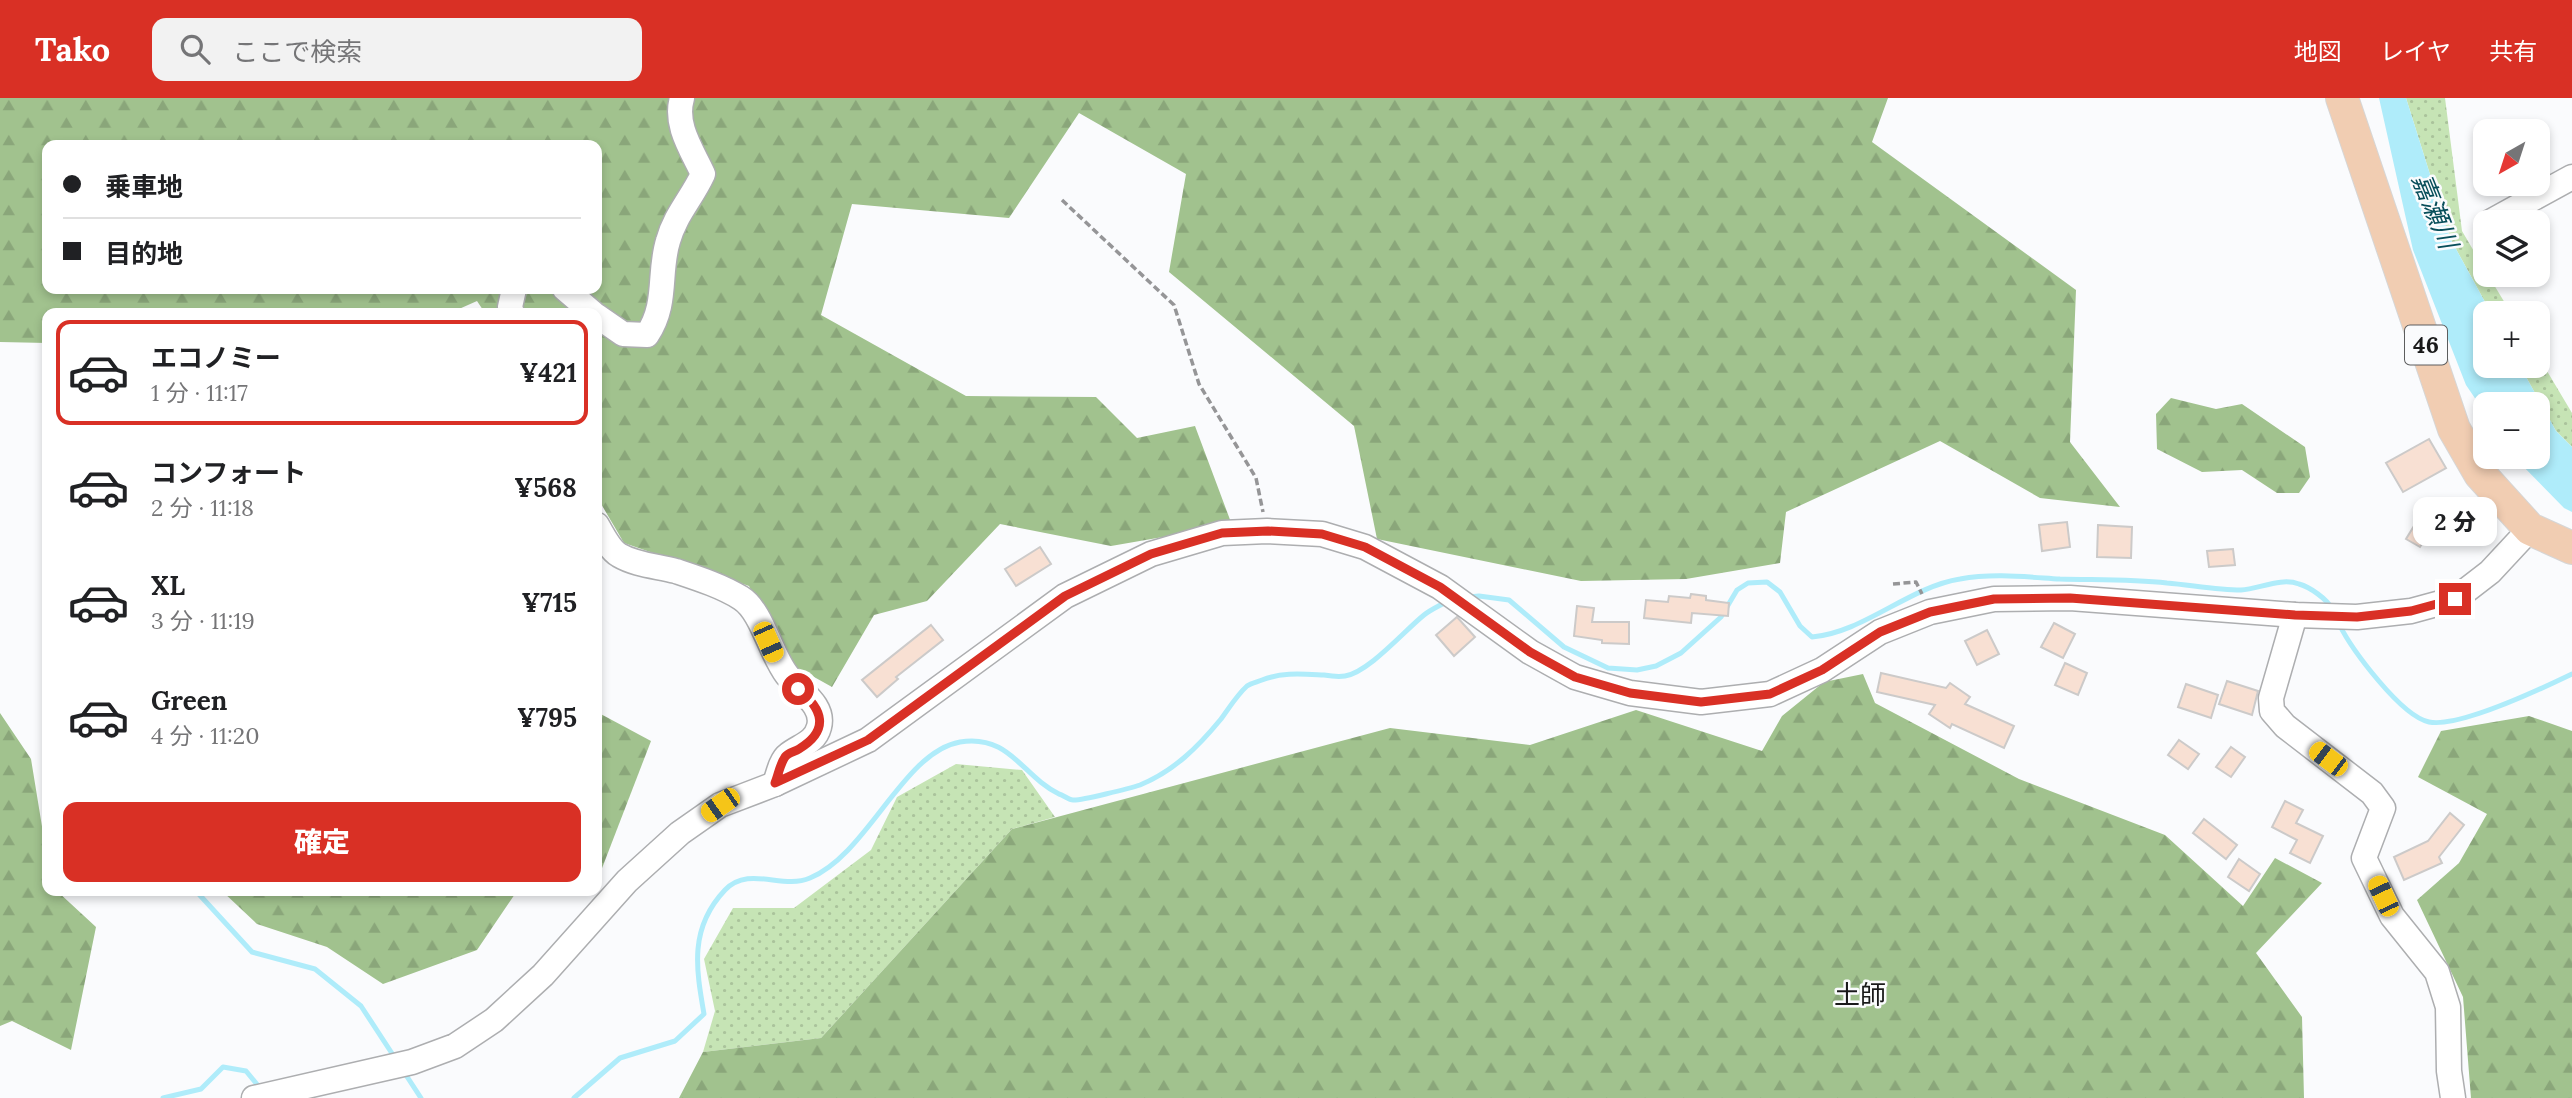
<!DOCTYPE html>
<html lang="ja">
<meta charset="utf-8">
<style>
body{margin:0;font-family:Lora,"Noto Sans JP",serif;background:#f2f2f2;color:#202124;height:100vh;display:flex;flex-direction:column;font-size:26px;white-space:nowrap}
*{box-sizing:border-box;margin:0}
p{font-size:23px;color:#757577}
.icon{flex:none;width:38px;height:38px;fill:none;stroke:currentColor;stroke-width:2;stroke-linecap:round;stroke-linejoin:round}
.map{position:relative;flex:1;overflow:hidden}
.panel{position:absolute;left:42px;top:210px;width:560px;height:588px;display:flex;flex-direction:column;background:#fff;border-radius:14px;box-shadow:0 4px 10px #0003}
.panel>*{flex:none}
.guide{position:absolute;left:42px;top:42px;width:560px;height:154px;border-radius:14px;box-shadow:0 4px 10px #0003;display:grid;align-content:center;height:154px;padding:0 21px;background:#fff}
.needle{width:46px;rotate:219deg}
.buttons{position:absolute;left:2473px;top:21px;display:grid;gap:14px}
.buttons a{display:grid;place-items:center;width:77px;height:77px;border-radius:14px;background:#fff;box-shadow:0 4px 10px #0003;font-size:35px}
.end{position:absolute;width:32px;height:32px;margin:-16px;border:9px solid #d93025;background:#fff;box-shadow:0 0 0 4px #fff}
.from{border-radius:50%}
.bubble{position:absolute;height:49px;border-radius:14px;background:#fff;box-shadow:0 4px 10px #0003;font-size:23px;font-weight:800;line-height:49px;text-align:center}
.car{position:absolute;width:21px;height:42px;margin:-21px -10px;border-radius:9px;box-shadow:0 0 5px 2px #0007;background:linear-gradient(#f5c518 24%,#345 0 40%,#f5c518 0 76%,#345 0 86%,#f5c518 0)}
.guide b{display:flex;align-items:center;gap:24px;height:66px;font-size:26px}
.guide b+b{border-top:2px solid #e0e0e0}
.guide i{width:18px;height:18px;background:#202124}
ul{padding:12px 0 0;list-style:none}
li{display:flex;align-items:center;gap:21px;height:105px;margin:0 14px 10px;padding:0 7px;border:4px solid transparent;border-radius:14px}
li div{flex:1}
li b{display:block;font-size:26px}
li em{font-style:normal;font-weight:800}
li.active{border-color:#d93025}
li>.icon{width:63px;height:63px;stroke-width:1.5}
.cta{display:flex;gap:14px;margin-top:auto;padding:14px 21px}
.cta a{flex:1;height:80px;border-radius:14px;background:#d93025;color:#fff;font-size:28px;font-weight:800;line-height:80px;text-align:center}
header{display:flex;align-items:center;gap:42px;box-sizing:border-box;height:98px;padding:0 35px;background:#d93025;color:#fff}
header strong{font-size:33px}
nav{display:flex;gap:38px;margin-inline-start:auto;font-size:24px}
.search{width:490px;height:63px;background:#f2f2f2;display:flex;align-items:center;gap:18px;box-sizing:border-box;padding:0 24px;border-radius:14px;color:#757577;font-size:26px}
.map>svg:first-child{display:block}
</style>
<header>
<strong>Tako</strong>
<div class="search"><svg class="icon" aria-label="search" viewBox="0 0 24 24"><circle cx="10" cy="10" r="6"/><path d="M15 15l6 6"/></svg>ここで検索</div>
<nav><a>地図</a><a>レイヤ</a><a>共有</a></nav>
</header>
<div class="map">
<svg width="2572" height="1000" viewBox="0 0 2572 1000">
<defs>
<pattern id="grass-dots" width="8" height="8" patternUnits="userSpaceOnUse" patternTransform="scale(1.75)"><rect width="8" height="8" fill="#c6e4b5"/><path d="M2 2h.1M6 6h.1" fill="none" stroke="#aac39b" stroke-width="1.8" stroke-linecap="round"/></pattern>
<pattern id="forest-firs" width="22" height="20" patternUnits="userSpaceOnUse" patternTransform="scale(1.75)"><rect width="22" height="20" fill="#a1c28e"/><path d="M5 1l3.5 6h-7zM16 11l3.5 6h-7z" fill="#8aa67a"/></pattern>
</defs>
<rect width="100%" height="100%" fill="#fafbfd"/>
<g fill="url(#grass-dots)">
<polygon points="2406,0 2445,0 2462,133 2485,172 2485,177 2488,177 2511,215 2491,215 2450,140"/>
<polygon points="2538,258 2572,315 2572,349 2556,333 2520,268 2538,268"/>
<polygon points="956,666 1022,672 1055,719 1012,731 821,940 703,954 715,913 704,861 733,810 794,810 871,752 897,699"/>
</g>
<g fill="url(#forest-firs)" fill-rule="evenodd">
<path d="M0,0h1888l-16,44 204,148 -6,152 50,65 -80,-9 -100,-57 -154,71 -6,51 -94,16 -105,2 -204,-42 -23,-113 -185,-154 17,-98 -107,-61 -70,105 -157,-14 -31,111 145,81 130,1 41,41 58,-12 37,99 -121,21 -111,-22 -73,77 -53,14 -42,72 -43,-24 -40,-77 -125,-43 -27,-46v-184h-112l-8,-12 -27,12h-403v30l-47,-1zM47,47h550v144h-550z"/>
<polygon points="2171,300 2216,311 2242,306 2305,349 2310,379 2299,395 2277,395 2242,372 2202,374 2157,351 2156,316"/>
<polygon points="1863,576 1875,605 2019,681 2165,737 2243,808 2275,760 2322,785 2256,855 2302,919 2304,1000 679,1000 703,954 821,940 1012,731 1390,630 1530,647 1636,612 1762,653 1782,618 1824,584"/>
<polygon points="597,614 651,643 599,778 597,779"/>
<polygon points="0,615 31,661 47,759 47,793 57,793 96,829 71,952 12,923 0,928"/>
<polygon points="2529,618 2572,633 2572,1000 2471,1000 2463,899 2417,802 2459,765 2487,716 2418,679 2441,633"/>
<polygon points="222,793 517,793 477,852 383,886 327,849 257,826"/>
</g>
<polygon fill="#afecfa" points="2379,0 2406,0 2450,140 2491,215 2485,215 2485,268 2520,268 2556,333 2572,349 2572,414 2564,410 2514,359 2538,359 2538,306 2485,306 2485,315 2466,287 2413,152"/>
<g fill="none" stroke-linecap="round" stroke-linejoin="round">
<g stroke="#afecfa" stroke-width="5">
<path d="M1469,499l10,-1 30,4 55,47 44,21 29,2 19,-4 25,-13 40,-36 16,-27 11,-7 19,-1 13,10 20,34 12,11c51,-4 97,-50 148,-58 33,-6 67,-2 100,0 36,1 72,0 107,4 24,2 50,7 74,7 18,-1 40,-13 58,-6 11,3 28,15 33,25"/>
<path d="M2339,526c13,26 62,92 90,98 30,6 114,-34 143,-48"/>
<polyline points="196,793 252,854 315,871 361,908 395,960"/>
<polyline points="404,974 421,1000"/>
<polyline points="163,1000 201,991 223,969 246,973 260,990"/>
<path d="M574,1000l46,-40 55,-17 29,-27c-8,-46 -15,-86 21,-124 24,-25 57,0 85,-12 58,-24 93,-126 150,-136 50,-8 62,34 99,52 4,1 10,6 14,6 7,1 58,-12 67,-15 34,-14 58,-38 81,-66 8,-11 16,-24 26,-33 4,-3 10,-4 15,-6 20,-8 40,-6 62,-5 6,1 15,2 21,1 24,-4 59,-45 79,-61 6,-5 15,-9 22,-13"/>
</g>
</g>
<g fill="#f8e0d3" stroke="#cccac9" stroke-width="2">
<polygon points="2429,341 2446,370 2403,394 2386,365"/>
<polygon points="2430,402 2444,410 2420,449 2406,441"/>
<polygon points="2067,424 2070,449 2042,453 2039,427"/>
<polygon points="2098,427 2132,429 2131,460 2097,459"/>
<polygon points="1040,449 1051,466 1016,488 1005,471"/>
<polygon points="2233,451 2235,467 2209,469 2207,453"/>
<polygon points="1691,496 1706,498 1706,502 1729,505 1728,518 1692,515 1691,525 1644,520 1646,502 1668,504 1669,498 1690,500"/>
<polygon points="1577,508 1594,510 1592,524 1629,524 1629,546 1602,545 1602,542 1574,538"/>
<polygon points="1457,519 1475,539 1454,558 1436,537"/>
<polygon points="2054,525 2075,536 2063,560 2041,549"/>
<polygon points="931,527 943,542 896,579 898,581 877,599 862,582"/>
<polygon points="1987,532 1999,556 1977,567 1965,543"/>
<polygon points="2065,565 2087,575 2078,597 2055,587"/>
<polygon points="1881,575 1946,590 1950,585 1970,599 1965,606 2014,628 2004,650 1952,626 1950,630 1929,616 1935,607 1877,594"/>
<polygon points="2227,583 2258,593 2252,617 2219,606"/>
<polygon points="2186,586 2218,597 2211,620 2178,609"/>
<polygon points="2179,642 2199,656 2188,671 2168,657"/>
<polygon points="2231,649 2245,659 2231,679 2216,669"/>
<polygon points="2285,703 2303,712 2296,725 2323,738 2310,765 2290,755 2297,742 2272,729"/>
<polygon points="2450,715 2464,727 2439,759 2442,765 2404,782 2394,759 2428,743"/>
<polygon points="2204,721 2237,747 2226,761 2193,735"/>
<polygon points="2239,761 2260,776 2249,793 2228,779"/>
</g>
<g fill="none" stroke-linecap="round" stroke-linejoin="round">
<defs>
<g id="minor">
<polyline points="2490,124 2572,79"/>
<polyline points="565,191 593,215"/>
<polyline points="512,215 510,209 514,191"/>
<path d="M597,218l26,18 24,1c21,-31 11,-62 21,-94 7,-26 24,-43 35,-67 -11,-24 -29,-49 -21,-76"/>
<path d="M597,427c5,9 13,25 22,30 17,10 38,11 57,16 21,7 46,15 65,27 21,13 30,57 46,77 12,16 38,30 32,52 -4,16 -20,19 -31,28 -7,5 -10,20 -13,29"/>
<polyline points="2295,517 2271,600 2272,613 2285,628 2372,695 2383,710 2364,760 2392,818 2437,874 2448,909 2449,973 2453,1000"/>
<polyline points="254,1000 412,964 455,948 494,922 543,877 627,783 680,735 720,707 775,686 868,642 1065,498 1151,456 1222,435 1267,433 1322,436 1365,449 1440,489 1530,554 1575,579 1630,595 1701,604 1770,596 1822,572 1880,534 1930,514 1994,501 2070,500 2295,517 2357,519 2411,513 2455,501 2490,474 2530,431"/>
</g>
<polyline id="major" points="2342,0 2454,331 2480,376 2530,431 2572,450"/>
</defs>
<use href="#minor" stroke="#adaeb0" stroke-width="27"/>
<use href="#major" stroke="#d6d6d6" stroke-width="34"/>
<g stroke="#959597" stroke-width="3.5" stroke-dasharray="7 3.5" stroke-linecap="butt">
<polyline points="1062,102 1174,207 1199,286 1256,380 1263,414"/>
<polyline points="1893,486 1916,484 1922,496"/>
</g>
<use href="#minor" stroke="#fff" stroke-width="24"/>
<use href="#major" stroke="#f1cdb2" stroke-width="32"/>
</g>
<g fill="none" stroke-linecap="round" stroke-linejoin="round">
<path stroke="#d93025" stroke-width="9" d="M798,591c25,20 32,41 1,60 -5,3 -11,4 -14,8 -5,7 -7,19 -10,26l93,-43 197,-144 86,-42 71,-21 46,-2 54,3 43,13 75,40 90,65 45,25 55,16 71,9 69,-8 52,-24 58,-38 50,-20 64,-13 76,-1 225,17 62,2 54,-6 44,-12"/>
</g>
<g text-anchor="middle" stroke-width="5" stroke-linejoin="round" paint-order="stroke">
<rect fill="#fafbfd" stroke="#5c5d5e" stroke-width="2" x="2405" y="227.5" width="42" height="39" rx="5"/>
<g font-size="23" font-weight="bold" fill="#19191a">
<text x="2426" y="255">46</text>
</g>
<g font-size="26" font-style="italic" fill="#074e5a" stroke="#fafbfd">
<text transform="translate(2435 113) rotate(68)" y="9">嘉瀬川</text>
</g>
<g font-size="26" fill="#19191a" stroke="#fafbfd">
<text x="1860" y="906">土師</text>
</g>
</g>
</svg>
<div class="buttons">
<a><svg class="needle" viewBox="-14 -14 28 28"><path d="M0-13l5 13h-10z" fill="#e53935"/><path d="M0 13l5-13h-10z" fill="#757577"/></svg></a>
<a><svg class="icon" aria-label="layers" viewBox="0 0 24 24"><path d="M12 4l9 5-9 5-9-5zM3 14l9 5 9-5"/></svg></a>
<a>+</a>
<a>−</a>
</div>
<i class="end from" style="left:798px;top:591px"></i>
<i class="end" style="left:2455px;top:501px"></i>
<div class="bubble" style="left:2413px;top:399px;width:84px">2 分</div>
<i class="car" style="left:768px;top:544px;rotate:156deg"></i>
<i class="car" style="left:2328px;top:661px;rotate:307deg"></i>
<i class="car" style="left:720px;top:707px;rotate:235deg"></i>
<i class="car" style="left:2383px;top:798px;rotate:335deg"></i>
<div class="guide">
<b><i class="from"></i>乗車地</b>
<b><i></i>目的地</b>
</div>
<section class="panel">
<ul>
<li class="active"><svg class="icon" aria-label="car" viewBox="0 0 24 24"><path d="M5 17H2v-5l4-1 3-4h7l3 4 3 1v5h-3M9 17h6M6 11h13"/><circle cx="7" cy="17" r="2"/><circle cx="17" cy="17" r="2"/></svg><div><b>エコノミー</b><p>1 分 · 11:17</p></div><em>¥421</em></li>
<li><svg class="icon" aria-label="car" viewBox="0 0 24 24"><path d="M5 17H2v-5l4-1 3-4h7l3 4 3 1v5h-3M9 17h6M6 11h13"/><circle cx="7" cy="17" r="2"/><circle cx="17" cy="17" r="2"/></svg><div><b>コンフォート</b><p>2 分 · 11:18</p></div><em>¥568</em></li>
<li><svg class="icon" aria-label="car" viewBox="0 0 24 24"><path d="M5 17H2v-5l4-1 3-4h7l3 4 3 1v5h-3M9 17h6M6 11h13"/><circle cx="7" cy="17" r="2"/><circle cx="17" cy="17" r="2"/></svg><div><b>XL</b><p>3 分 · 11:19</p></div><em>¥715</em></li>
<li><svg class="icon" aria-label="car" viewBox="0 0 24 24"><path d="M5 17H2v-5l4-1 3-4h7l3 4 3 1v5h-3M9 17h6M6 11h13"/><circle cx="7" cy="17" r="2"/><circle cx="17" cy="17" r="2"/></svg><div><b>Green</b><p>4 分 · 11:20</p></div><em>¥795</em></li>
</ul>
<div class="cta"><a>確定</a></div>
</section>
</div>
